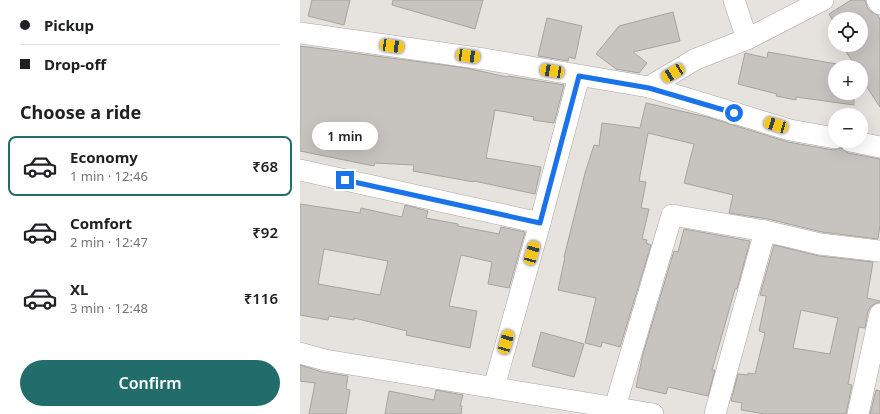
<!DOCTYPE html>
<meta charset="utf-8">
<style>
body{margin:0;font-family:"Noto Sans",sans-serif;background:#f2f2f2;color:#202124;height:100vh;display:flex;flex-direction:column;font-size:15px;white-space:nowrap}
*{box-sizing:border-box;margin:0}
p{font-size:13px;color:#757577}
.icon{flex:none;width:22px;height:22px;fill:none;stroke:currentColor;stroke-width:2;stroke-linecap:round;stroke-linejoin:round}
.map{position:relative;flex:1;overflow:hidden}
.drawer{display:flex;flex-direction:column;background:#fff;width:300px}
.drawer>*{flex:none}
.guide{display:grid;align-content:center;height:88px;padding:0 20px;background:#fff}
.buttons{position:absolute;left:528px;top:12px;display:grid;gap:8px}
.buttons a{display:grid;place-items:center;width:40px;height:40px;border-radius:50%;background:#fff;box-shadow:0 4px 16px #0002;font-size:20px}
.end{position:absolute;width:18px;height:18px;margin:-9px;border:5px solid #1a73e8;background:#fff;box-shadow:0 0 0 2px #fff}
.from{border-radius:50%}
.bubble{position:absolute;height:28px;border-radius:14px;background:#fff;box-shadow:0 4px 16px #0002;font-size:13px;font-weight:600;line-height:28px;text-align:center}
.car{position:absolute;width:12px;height:24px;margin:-12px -6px;border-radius:5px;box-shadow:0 0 3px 1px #0007;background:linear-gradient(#f5c518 24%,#345 0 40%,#f5c518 0 76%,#345 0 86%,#f5c518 0)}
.guide b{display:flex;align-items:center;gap:14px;height:38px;font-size:15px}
.guide b+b{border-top:1px solid #e0e0e0}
.guide i{width:10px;height:10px;background:#202124}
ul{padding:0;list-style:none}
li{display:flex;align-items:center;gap:12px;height:60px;margin:0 8px 6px;padding:0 12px;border:2px solid transparent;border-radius:8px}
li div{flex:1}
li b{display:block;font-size:15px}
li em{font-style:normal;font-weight:600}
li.active{border-color:#216d6c}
li>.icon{width:36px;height:36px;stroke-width:1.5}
h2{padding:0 20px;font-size:18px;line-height:48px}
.action{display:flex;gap:8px;margin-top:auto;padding:8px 20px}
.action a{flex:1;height:46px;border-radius:24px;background:#216d6c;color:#fff;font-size:16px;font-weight:600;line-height:46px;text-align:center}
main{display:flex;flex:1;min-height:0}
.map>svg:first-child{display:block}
</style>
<main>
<section class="drawer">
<div class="guide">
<b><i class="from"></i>Pickup</b>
<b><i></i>Drop-off</b>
</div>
<h2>Choose a ride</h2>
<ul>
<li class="active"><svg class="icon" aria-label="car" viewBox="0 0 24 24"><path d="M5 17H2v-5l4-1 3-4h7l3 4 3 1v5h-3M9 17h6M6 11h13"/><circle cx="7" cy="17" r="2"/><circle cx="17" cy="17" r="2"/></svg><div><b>Economy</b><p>1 min · 12:46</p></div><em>₹68</em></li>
<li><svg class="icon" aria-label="car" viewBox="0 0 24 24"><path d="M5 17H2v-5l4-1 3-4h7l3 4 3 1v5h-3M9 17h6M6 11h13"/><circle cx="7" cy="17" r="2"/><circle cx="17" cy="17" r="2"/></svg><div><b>Comfort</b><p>2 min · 12:47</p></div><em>₹92</em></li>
<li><svg class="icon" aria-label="car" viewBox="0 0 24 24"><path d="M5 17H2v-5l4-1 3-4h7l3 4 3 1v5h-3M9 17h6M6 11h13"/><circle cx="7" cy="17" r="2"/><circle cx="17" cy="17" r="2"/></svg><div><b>XL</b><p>3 min · 12:48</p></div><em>₹116</em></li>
</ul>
<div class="action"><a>Confirm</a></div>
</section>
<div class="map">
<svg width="580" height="414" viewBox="0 0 580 414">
<rect width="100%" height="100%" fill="#e6e2de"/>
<g fill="#c7c3bf" stroke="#a7a39f" fill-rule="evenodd">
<polygon points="12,0 50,0 44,25 8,16"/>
<polygon points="93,0 183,0 175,29 92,5"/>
<polygon points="551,0 565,0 567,7 570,11 578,15 580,19 580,107 561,78 561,67 556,67 543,47 546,45 561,45 561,19 535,19 535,24 529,14"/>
<polygon points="373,12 380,41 333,52 347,63 339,73 316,69 296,54 319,26"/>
<polygon points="247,18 282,26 275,59 269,57 268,61 238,56"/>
<polygon points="0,46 166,68 207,77 208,76 264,85 254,123 233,120 234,117 195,110 186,158 241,167 235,194 174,181 174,182 113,171 114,165 75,163 74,166 0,151"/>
<polygon points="468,52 554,67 535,67 535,93 554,93 554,105 496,97 496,100 476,96 477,94 438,84 445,53 467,58"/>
<polygon points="346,103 407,117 488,142 533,150 541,148 548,153 580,159 580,225 578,239 522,232 468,219 429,213 433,195 384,183 394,144 348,133 339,181 346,182 341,208 349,209 342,239 347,240 346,243 351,245 320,347 302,342 301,347 285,343 296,298 258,290 265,257 264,257 285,173 294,145 299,146 302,123 340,128"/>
<path d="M0,204l60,9 1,-5 41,9 3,-12 23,6 -2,7 32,6v2l41,8 2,-7 24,5 -16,56 -21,-4 4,-22 -31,-7 -12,51 28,5 -7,37 -64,-13 1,-4 -53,-13v2l-25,-4 -1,4 -28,-5zM24,249l64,12 -8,34 -62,-11z"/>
<polygon points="384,229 450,241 437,289 435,289 412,370 415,370 408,396 368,387 366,394 336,387 343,354 374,251 378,252"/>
<path d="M474,245l45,11 54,6 -6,36 13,3v1l-4,1 -5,3 -3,5 -3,17 -6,-1 -11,57 4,1 -6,29h-81l-24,-4 1,-7 -11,-2 7,-27 10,1v-2l7,1 10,-41 -6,-2 7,-33v-2l-6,-1zM501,310l37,8 -8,36 -37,-6z"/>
<polygon points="241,332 284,344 274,377 232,366"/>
<polygon points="0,365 22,372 48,376 46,389 50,390 46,414 9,414 15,383 0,381"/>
<polygon points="136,390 163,395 160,406 162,406 161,414 85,414 89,391 134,400"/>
<polygon points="576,390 580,391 580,414 570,414"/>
</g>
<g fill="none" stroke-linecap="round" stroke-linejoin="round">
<defs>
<g id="street">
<polyline points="434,0 447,39"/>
<polyline points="577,0 580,4"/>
<polyline points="0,33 184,59 349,87 490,130 535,138"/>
<polyline points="349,87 396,59 447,39 523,0"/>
<polyline points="550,141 580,147"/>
<polyline points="0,170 240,223"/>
<polyline points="465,231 520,244 580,251"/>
<polyline points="0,353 25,360 353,414"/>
<polyline points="194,387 240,223 279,76"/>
<polyline points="315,407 372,215 465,231 415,414"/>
<polyline points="558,414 580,314"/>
</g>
</defs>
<use href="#street" stroke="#aba7a3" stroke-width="22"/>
<use href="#street" stroke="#fff" stroke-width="21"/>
</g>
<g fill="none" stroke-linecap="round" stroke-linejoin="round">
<polyline stroke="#1a73e8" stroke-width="5" points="45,180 240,223 279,76 349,88 434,113"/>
</g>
</svg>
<div class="buttons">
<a><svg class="icon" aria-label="locate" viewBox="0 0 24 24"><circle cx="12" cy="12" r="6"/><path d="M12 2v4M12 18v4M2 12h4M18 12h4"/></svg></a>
<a>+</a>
<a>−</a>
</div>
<i class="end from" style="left:434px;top:113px"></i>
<i class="end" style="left:45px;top:180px"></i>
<div class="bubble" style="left:12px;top:122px;width:66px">1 min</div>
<i class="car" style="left:92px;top:46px;rotate:98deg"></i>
<i class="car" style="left:168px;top:56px;rotate:98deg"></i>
<i class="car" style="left:252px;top:71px;rotate:280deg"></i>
<i class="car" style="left:373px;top:73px;rotate:239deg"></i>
<i class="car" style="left:476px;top:125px;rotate:287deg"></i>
<i class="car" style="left:232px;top:253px;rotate:16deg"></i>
<i class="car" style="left:206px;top:342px;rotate:16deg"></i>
</div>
</main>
